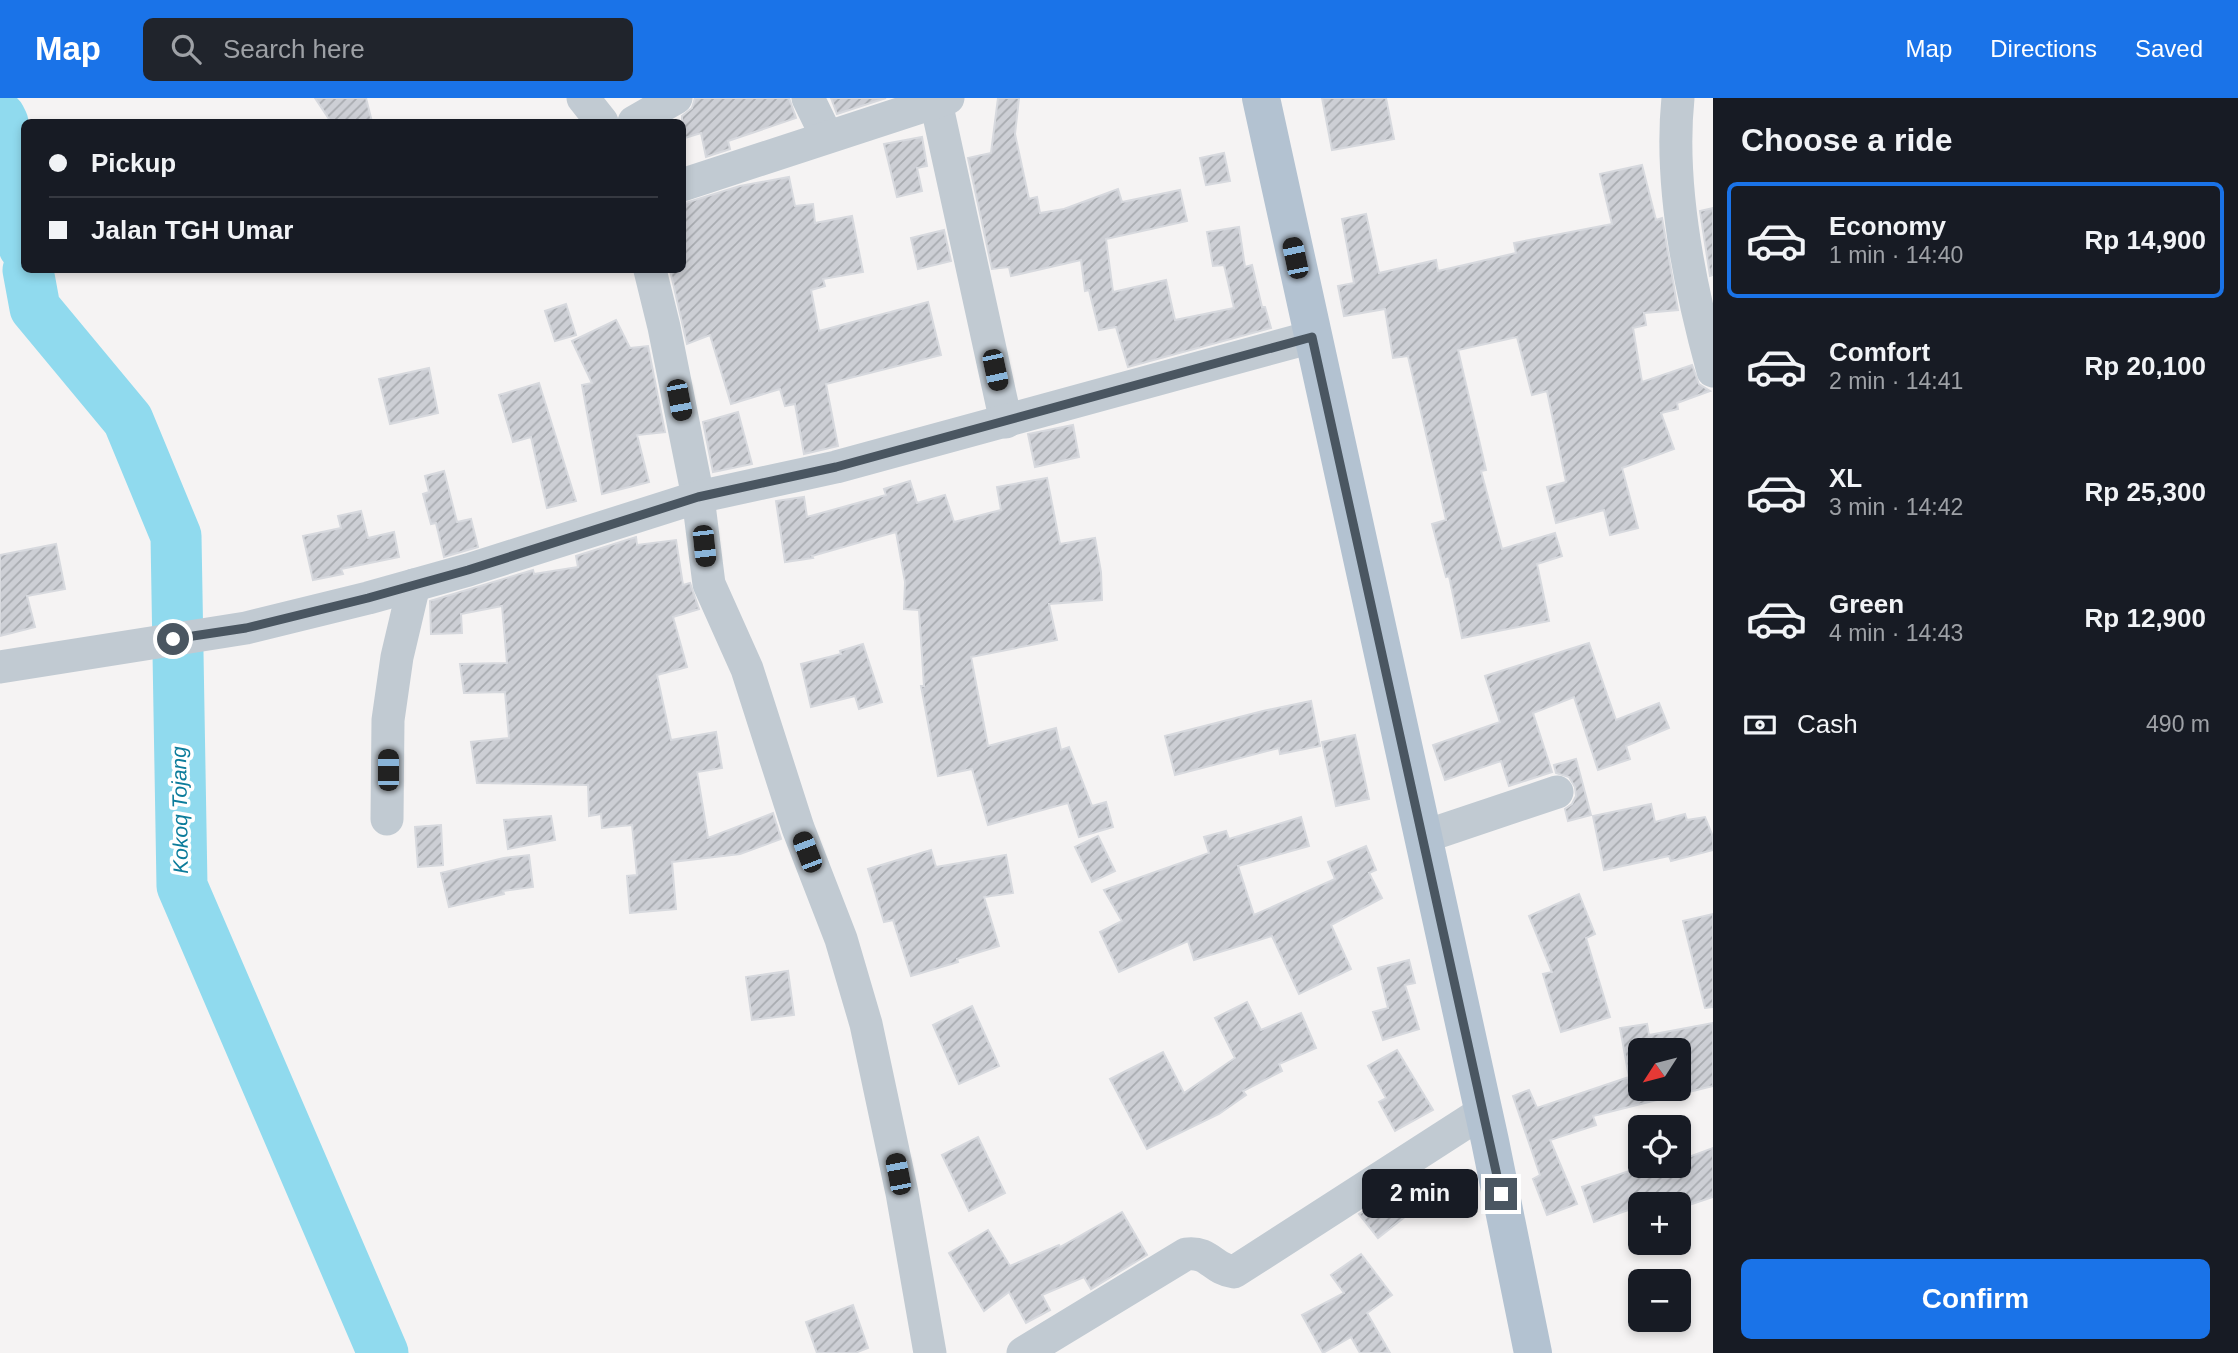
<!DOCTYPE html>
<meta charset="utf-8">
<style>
body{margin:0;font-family:Helvetica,sans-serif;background:#20242c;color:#f1f3f6;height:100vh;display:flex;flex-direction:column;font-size:26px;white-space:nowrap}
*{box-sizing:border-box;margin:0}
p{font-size:23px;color:#9ea1a6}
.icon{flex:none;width:38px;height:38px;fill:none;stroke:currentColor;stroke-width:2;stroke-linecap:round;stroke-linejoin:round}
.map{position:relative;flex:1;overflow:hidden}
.drawer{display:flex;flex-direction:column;background:#171b24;width:525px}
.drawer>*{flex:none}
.banner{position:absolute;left:21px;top:21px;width:665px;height:154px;border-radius:10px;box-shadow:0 4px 10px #0003;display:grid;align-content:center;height:154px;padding:0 28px;background:#171b24}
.needle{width:46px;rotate:234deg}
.controls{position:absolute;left:1628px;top:940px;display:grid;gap:14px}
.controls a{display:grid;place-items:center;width:63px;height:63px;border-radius:10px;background:#171b24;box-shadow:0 4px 10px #0003;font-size:35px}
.end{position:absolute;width:32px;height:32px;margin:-16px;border:9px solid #4a5661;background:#fff;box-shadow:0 0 0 4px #fff}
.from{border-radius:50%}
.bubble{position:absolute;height:49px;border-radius:10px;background:#171b24;box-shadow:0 4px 10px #0003;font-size:23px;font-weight:700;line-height:49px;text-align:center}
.car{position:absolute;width:21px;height:42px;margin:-21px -10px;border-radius:9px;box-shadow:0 0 5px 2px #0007;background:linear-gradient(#222 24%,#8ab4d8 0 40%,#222 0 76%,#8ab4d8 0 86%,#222 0)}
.banner b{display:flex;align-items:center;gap:24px;height:66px;font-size:26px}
.banner b+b{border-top:2px solid #363941}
.banner i{width:18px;height:18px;background:#f1f3f6}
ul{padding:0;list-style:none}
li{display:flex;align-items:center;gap:21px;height:116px;margin:0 14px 10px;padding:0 14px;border:4px solid transparent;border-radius:10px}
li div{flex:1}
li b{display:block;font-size:26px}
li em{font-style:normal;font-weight:700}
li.on{border-color:#1a73e8}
li>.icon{width:63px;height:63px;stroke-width:1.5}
h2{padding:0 28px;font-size:32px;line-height:84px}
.pay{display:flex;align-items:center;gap:18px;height:77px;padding:0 28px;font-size:26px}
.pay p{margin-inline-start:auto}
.primary-button{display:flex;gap:14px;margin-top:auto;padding:14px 28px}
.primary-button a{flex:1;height:80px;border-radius:10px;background:#1a73e8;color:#fff;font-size:28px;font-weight:700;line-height:80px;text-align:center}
header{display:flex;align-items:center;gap:42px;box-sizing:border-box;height:98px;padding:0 35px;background:#1a73e8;color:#fff}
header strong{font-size:33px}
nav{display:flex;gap:38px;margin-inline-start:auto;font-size:24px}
.search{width:490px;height:63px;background:#20242c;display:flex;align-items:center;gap:18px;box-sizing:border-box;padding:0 24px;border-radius:10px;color:#9ea1a6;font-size:26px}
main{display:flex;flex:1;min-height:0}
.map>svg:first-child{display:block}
</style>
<header>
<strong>Map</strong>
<div class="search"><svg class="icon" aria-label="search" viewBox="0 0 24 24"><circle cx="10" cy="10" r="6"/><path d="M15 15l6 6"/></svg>Search here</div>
<nav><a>Map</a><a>Directions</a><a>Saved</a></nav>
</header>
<main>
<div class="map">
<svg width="1713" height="1255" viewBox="0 0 1713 1255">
<defs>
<pattern id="building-hatch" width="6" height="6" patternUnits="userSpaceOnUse" patternTransform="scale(1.75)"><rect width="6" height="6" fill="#cdcfd5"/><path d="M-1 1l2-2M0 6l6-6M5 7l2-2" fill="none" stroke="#a8abb0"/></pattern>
</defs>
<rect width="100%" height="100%" fill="#f5f3f3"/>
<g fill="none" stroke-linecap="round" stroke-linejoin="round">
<g stroke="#90daee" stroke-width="51">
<polyline points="0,19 3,25 24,149"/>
<polyline points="28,172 35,210 128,322 176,438 182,788 383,1255"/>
</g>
</g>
<g fill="url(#building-hatch)" stroke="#d7d9de" stroke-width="2" fill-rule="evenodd">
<polygon points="315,0 366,0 372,24 331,24"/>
<polygon points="695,0 789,0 796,20 728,43 730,51 706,59 701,35 682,41 682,18 692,10"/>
<polygon points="831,0 886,0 837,16"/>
<polygon points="998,0 1019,0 1015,36 1029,101 1037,99 1040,115 1064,111 1118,91 1122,104 1180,92 1187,123 1106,141 1113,194 1166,182 1175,222 1234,210 1224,167 1213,168 1207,134 1239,129 1245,169 1252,167 1262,209 1265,209 1271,230 1128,269 1116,229 1099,232 1089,192 1085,193 1081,162 1011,178 1009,169 992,171 968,60 991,55"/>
<polygon points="1322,0 1386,0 1394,41 1332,52"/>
<polygon points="922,39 927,68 917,70 922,93 897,99 884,46"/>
<polygon points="1224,55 1230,83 1206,87 1200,60"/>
<polygon points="1642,67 1656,122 1662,120 1678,212 1644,215 1646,227 1633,230 1642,284 1692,267 1699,286 1710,293 1677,305 1678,311 1661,315 1674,351 1622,370 1638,430 1610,437 1604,412 1556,425 1547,389 1566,384 1547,293 1532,297 1517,239 1458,252 1486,372 1481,373 1502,451 1555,435 1562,458 1537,466 1549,523 1462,540 1449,478 1446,479 1432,426 1446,422 1408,258 1393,260 1385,211 1344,218 1338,188 1354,185 1342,121 1366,116 1379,175 1436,162 1438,173 1516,155 1514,145 1612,126 1600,76"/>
<polygon points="789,79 795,108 813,106 815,125 852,118 863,174 823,181 825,188 811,192 819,233 928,204 941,257 826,286 838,348 804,356 795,306 785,308 780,291 731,306 710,237 687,246 670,172 682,172 682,106 740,88"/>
<polygon points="1713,110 1713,177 1710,178 1700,113"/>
<polygon points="944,132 951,163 918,171 911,140"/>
<polygon points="566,206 576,237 555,243 545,213"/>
<polygon points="616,222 630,250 648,248 665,334 637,337 649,384 602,396 582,287 592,285 572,243"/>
<polygon points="429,270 438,315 390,326 379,281"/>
<polygon points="539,285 576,403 547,410 531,339 513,344 499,297"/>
<polygon points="738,314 752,366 713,374 703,324"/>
<polygon points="1073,327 1079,359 1035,369 1028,336"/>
<polygon points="444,373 457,424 471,421 478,449 444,459 436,425 431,426 423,396 429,394 425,378"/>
<polygon points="1047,380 1060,446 1095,440 1101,474 1102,502 1049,506 1057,542 971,559 988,648 1056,630 1061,652 1069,649 1092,708 1106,704 1113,729 1079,739 1068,705 988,727 972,671 938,678 921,588 924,588 919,512 904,511 905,484 896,434 812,458 813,460 785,464 776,403 804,399 807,419 886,397 884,391 910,383 917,405 945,397 954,424 1001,412 997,389"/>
<polygon points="361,413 368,440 394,434 399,459 341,471 343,476 313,482 303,438 341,430 338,418"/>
<polygon points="636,439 637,447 676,442 683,487 690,485 699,511 673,519 687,569 657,577 671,642 716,634 722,670 697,674 708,740 773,715 781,741 740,756 672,764 676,811 630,815 627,778 637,777 632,727 602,730 601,716 589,718 588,687 477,685 471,644 509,640 505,594 464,595 460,566 507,565 502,508 461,516 462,535 431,536 430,503 533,472 534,476 578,469 576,458"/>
<polygon points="56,446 65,491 27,498 35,529 0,538 0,457"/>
<polygon points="1589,545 1616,622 1659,605 1669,630 1626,648 1630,661 1598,672 1574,599 1533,615 1552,674 1509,688 1501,663 1445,682 1433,647 1500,624 1485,578"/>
<polygon points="863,546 882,604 859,611 855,598 811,609 801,566 841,556 840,553"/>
<polygon points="1311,603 1320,648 1280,656 1279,650 1175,677 1165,638 1263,613"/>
<polygon points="1355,637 1369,701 1336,708 1322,644"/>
<polygon points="1576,661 1591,717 1568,723 1565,711 1572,706 1576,698 1575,689 1569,679 1556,675 1554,667"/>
<polygon points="1651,706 1655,724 1685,716 1687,722 1705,719 1713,739 1713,752 1671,763 1669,758 1604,772 1593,718"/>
<polygon points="551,718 555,742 508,751 504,722"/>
<polygon points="1301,719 1309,748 1238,768 1254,817 1335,781 1328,764 1366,748 1376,772 1369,775 1382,800 1331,827 1351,871 1299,896 1272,838 1194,862 1188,843 1119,874 1100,834 1122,823 1104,792 1209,755 1204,739 1226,733 1229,741"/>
<polygon points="441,727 443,767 418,769 415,729"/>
<polygon points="1098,738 1115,773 1092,784 1075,749"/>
<polygon points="931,752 936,769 1006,757 1013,795 984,799 999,848 957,861 958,864 911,878 893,822 884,824 868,771"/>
<polygon points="529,757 533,789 503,793 504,796 449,809 441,775 504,760"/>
<polygon points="1579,796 1595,836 1586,840 1610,919 1561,934 1543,876 1552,874 1529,818"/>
<polygon points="1713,816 1713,909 1705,910 1683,823"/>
<polygon points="1409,862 1415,885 1405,887 1419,931 1383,942 1373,914 1388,910 1378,870"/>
<polygon points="788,873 794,917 752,922 746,879"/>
<polygon points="1247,904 1261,932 1301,915 1316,950 1279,966 1282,973 1243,993 1246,997 1219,1016 1147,1051 1110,981 1163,954 1184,995 1235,960 1215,920"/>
<polygon points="972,908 999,968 959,986 933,927"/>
<path d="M1713,925v63l-120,30 3,9 -46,15 27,64 -30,11 -14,-36 7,-4 -27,-79 16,-6 8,18 92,-31 -9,-49 27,-4 2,11zM1640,952h38v38h-38z"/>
<polygon points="1397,952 1433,1012 1395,1033 1379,1004 1386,1000 1368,968"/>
<polygon points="978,1039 1005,1095 969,1113 942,1057"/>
<polygon points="1713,1050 1713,1099 1680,1110 1674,1096 1640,1106 1640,1108 1594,1124 1582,1089 1644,1068 1678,1068 1678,1063"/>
<polygon points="1401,1090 1416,1110 1378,1140 1359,1116"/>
<polygon points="1122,1114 1147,1157 1091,1191 1084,1179 1042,1197 1050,1212 1026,1225 1009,1194 984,1213 949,1155 988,1132 1010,1168 1059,1147 1060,1149"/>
<polygon points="1361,1156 1392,1197 1367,1215 1390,1255 1360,1255 1351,1239 1323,1255 1302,1217 1344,1195 1331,1177"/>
<polygon points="853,1207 868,1250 855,1255 817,1255 806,1224"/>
</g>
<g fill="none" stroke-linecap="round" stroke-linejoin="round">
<g stroke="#c1cad2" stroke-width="33">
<polyline points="583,0 602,24"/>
<polyline points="808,0 827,39"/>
<path d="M1678,0c-9,86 12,190 35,273"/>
<polyline points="936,4 1006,324"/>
<polyline points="634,24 676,0"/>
<polyline points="682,87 948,0"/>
<polyline points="650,172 664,229 698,399 709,486 747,571 798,730 841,841 866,926 902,1095 930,1255"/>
<polyline points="0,569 246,530 368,500 468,472 698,399 836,369 1312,239"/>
<polyline points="387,721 388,622 397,559 414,487"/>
<polyline points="1423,739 1557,694"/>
<path d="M1023,1255l163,-99c24,-3 26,15 48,18l250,-161"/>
</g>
<polyline stroke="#b3c2d1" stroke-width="38" points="1261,0 1490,1043 1533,1255"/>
</g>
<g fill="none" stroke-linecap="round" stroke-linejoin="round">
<polyline stroke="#4a5661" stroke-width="9" points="173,541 246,530 368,500 468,472 698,399 836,369 1312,239 1501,1096"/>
</g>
<g text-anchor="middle" stroke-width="7" stroke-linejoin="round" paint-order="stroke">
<g font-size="21" font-style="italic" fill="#0c7c9b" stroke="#fff">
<text transform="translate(180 712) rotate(-91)" y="7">Kokoq Tojang</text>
</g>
</g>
</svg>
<div class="controls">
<a><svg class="needle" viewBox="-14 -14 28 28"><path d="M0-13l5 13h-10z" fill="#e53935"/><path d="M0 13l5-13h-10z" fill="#9ea1a6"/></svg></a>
<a><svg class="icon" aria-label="locate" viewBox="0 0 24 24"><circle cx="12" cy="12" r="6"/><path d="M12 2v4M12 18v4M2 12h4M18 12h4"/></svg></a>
<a>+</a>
<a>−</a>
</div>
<i class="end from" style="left:173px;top:541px"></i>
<i class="end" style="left:1501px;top:1096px"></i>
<div class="bubble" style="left:1362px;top:1071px;width:116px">2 min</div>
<i class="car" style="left:1295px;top:160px;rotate:348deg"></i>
<i class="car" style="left:995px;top:272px;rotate:168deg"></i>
<i class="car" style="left:679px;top:302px;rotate:169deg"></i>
<i class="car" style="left:704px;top:448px;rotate:174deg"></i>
<i class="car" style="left:388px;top:672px;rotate:0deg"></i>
<i class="car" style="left:807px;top:754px;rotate:339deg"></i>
<i class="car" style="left:898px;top:1076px;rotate:349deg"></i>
<div class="banner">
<b><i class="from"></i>Pickup</b>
<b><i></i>Jalan TGH Umar</b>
</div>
</div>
<section class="drawer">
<h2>Choose a ride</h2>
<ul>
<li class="on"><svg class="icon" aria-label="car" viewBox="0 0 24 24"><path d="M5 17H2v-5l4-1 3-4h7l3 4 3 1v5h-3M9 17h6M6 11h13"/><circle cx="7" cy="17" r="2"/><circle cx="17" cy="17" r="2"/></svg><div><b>Economy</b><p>1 min · 14:40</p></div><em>Rp 14,900</em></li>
<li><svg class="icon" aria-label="car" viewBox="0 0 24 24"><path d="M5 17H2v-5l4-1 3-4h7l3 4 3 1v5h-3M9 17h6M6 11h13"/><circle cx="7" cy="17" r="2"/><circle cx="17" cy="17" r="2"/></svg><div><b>Comfort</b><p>2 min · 14:41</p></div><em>Rp 20,100</em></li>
<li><svg class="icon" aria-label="car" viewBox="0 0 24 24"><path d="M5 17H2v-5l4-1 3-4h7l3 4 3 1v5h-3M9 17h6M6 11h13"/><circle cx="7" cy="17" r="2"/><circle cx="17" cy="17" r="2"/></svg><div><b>XL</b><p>3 min · 14:42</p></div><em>Rp 25,300</em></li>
<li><svg class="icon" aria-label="car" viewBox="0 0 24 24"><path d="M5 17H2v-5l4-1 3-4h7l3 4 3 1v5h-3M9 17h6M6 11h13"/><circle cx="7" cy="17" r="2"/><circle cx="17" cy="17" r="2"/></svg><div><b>Green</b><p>4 min · 14:43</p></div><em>Rp 12,900</em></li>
</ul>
<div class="pay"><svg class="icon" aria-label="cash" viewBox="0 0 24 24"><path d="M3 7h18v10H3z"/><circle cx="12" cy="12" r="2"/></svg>Cash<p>490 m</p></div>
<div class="primary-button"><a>Confirm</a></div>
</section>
</main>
